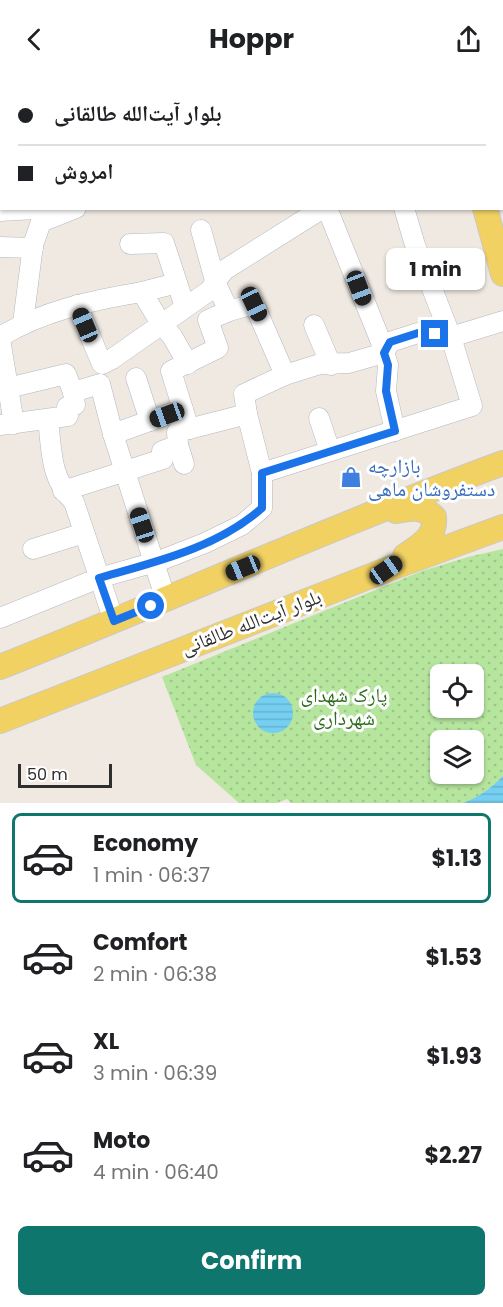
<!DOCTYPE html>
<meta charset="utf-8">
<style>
body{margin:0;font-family:Poppins,"Noto Naskh Arabic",sans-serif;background:#f2f2f2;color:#202124;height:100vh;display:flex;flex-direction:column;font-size:22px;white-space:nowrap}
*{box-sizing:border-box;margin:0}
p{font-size:20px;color:#757577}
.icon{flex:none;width:33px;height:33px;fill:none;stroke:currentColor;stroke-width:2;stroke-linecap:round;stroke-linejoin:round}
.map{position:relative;height:725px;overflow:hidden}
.panel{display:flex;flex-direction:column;background:#fff;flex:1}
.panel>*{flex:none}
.top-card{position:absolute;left:0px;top:0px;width:504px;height:132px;box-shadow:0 2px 4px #0004;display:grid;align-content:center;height:132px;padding:0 18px;background:#fff}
.controls{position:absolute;left:430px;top:586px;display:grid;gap:12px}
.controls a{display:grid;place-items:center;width:54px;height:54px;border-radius:9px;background:#fff;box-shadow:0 2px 4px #0004;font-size:30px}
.scale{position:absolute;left:18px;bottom:15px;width:94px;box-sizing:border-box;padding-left:6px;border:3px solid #2e2e2e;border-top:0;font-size:16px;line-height:21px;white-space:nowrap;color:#2e2e2e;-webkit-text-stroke:4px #fff;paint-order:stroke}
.end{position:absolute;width:27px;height:27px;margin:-14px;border:8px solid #1a73e8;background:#fff;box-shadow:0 0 0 3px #fff}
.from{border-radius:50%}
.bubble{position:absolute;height:42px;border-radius:9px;background:#fff;box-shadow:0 2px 4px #0004;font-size:20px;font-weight:700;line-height:42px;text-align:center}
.car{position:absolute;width:18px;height:36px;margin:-18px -9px;border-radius:8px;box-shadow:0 0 4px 2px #0007;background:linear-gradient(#222 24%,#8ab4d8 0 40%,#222 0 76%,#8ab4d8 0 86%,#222 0)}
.top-card b{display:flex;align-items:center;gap:21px;height:57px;font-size:22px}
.top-card b+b{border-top:2px solid #e0e0e0}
.top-card i{width:15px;height:15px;background:#202124}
ul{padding:10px 0 0;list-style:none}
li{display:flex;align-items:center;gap:18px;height:90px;margin:0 12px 9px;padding:0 6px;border:3px solid transparent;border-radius:9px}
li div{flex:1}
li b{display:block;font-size:22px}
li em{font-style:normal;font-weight:700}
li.active{border-color:#0f766e}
li>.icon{width:54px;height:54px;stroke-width:1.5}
.cta{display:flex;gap:12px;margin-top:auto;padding:12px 18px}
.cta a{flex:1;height:69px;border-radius:9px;background:#0f766e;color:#fff;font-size:24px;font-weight:700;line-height:69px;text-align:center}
header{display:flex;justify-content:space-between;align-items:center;height:78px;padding:0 18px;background:#fff;font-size:27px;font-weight:700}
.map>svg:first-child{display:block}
</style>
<header><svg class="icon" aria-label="back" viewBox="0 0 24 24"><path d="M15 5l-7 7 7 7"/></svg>Hoppr<svg class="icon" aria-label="share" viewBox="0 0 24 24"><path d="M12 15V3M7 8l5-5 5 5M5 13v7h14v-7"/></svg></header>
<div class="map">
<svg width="503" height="725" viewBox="0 0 503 725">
<defs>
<pattern id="grass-dots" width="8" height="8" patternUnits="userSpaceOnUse" patternTransform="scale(1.5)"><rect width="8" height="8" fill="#b6e59e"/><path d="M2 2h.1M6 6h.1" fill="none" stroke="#9dc588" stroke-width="1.8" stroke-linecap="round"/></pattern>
<pattern id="water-rules" width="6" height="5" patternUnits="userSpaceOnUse" patternTransform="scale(1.5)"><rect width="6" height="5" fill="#75cff0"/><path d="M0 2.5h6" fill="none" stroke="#66b2ce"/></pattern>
</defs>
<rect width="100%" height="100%" fill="#efe9e1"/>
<path fill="url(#grass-dots)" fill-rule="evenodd" d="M503,471v227c-12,12 -24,21 -40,27h-172l-4,-4 -10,4h-38l-43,-38 -34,-88 260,-106 46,-14zM441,597h33v33h-33zM441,663h33v33h-33z"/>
<g fill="url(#water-rules)">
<circle cx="273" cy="635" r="20"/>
<path d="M503,698v27h-40c16,-6 28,-15 40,-27z"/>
</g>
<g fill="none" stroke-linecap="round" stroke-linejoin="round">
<defs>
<g id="minor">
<polyline points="20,0 20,2"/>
<polyline points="53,0 53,2"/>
<polyline points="110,0 110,2"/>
<polyline points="277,0 277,2"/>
<polyline points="365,0 366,2"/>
<polyline points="0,77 2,76"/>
<polyline points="327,130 381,264 388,287 386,313 395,353"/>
<polyline points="0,133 36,131"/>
<polyline points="41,144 76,130"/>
<polyline points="201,152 216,206 229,233"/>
<polyline points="130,166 164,165 185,229"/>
<polyline points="0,169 33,170"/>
<polyline points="142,214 177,205"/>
<path d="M77,227l25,59 10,-5 97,-68c7,-8 9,-15 17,-22l97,-61"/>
<polyline points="23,245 33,167 41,144"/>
<polyline points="314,247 331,287"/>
<path d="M0,259c42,-26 93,-37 142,-45l19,32 11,12 16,28"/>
<polyline points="0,261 14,346"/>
<polyline points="136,300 150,343"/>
<polyline points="8,310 66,296 73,314 100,306 113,356 166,522"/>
<polyline points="319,340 330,373"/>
<path d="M48,342c4,32 2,58 26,82l40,119"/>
<polyline points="0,347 68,338 67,329 75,327 73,314"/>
<polyline points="189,351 171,293 218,270 208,242 229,233 254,226 285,297"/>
<polyline points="113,356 183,331"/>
<polyline points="178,367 184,386"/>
<polyline points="262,395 472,328 451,259 415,167 404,130"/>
<polyline points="63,413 163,381 162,373 178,367 177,354 247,336"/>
<polyline points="33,471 84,455"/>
<polyline points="0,540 99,500 159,483 205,465 242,447 262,430 262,395 247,336 244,316 285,297 320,286 349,285 384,275 390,264 418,255 435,256 451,259 503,243"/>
</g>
<g id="major">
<polyline points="444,0 445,2"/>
<polyline points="482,0 482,2"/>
<polyline points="502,75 503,77"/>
<polyline points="485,130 503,196"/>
<path d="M396,433c14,-3 26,-5 38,6 2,21 -14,28 -29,39"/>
<path d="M0,589c168,-67 333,-141 503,-204"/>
<polyline points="0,643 386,492 503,449"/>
</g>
</defs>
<use href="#minor" stroke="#b4b7c1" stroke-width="21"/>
<use href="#major" stroke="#c9c9c9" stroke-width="26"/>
<use href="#minor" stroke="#fff" stroke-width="20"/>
<use href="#major" stroke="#f2d163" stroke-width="24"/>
</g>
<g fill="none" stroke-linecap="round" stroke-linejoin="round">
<path stroke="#1a73e8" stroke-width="8" d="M151,528l-37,15 -15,-43c56,-16 118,-30 163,-70v-35l133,-42 -9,-40 2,-26 -4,-12 6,-11 28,-9 17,1"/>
</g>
<defs>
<symbol id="shop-bare" viewBox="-9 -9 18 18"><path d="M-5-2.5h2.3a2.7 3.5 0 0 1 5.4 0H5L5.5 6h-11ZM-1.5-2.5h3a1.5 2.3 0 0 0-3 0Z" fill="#3f7fe0" stroke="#fff" stroke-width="2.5" paint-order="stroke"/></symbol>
</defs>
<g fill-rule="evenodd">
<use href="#shop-bare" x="336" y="384" width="30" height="30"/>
</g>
<g text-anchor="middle" stroke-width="6" stroke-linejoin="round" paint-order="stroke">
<g font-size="20" fill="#366cbe" stroke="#fff" text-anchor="start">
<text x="368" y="395">بازارچه<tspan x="368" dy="23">دستفروشان ماهی</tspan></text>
</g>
<g font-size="20" fill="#2e2e2e" stroke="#fff">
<text transform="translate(251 544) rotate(-21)" y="7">بلوار آیت‌الله طالقانی</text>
</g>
<g font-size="20" fill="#2c6e1b" stroke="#fff">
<text x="344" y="624">پارک شهدای<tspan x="344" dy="23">شهرداری</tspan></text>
</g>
</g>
</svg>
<div class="controls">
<a><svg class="icon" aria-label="locate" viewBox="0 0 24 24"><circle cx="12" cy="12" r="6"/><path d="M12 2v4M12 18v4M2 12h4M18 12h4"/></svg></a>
<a><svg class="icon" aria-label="layers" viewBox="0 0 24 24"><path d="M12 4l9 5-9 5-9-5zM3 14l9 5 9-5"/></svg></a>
</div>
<div class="scale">50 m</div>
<i class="end from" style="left:151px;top:528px"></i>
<i class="end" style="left:435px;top:256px"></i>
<div class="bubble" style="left:386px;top:170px;width:99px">1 min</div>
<i class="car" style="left:359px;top:210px;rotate:159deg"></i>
<i class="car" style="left:254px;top:226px;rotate:155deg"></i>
<i class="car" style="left:85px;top:247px;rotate:337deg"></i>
<i class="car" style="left:167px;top:337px;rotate:250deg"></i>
<i class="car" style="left:142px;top:447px;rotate:342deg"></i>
<i class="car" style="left:243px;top:490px;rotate:248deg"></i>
<i class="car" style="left:386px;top:492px;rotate:55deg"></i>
<div class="top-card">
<b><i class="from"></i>بلوار آیت‌الله طالقانی</b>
<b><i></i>امروش</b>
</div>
</div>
<section class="panel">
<ul>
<li class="active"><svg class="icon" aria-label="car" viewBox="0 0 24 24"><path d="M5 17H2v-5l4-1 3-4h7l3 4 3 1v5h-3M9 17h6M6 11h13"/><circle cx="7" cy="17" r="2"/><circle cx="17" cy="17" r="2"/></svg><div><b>Economy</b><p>1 min · 06:37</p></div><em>$1.13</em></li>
<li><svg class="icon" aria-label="car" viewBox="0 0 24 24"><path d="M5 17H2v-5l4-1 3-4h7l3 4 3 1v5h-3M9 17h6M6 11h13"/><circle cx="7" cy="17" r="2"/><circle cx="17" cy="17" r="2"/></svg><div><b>Comfort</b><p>2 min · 06:38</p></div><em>$1.53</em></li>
<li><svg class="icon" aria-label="car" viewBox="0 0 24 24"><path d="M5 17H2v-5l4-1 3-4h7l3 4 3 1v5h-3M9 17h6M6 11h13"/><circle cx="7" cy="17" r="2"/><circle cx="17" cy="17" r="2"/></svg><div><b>XL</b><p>3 min · 06:39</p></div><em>$1.93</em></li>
<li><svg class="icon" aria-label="car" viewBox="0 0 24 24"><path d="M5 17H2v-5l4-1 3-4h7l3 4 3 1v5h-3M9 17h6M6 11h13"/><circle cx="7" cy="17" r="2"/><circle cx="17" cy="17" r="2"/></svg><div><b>Moto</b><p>4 min · 06:40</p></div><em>$2.27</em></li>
</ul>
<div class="cta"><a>Confirm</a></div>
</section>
